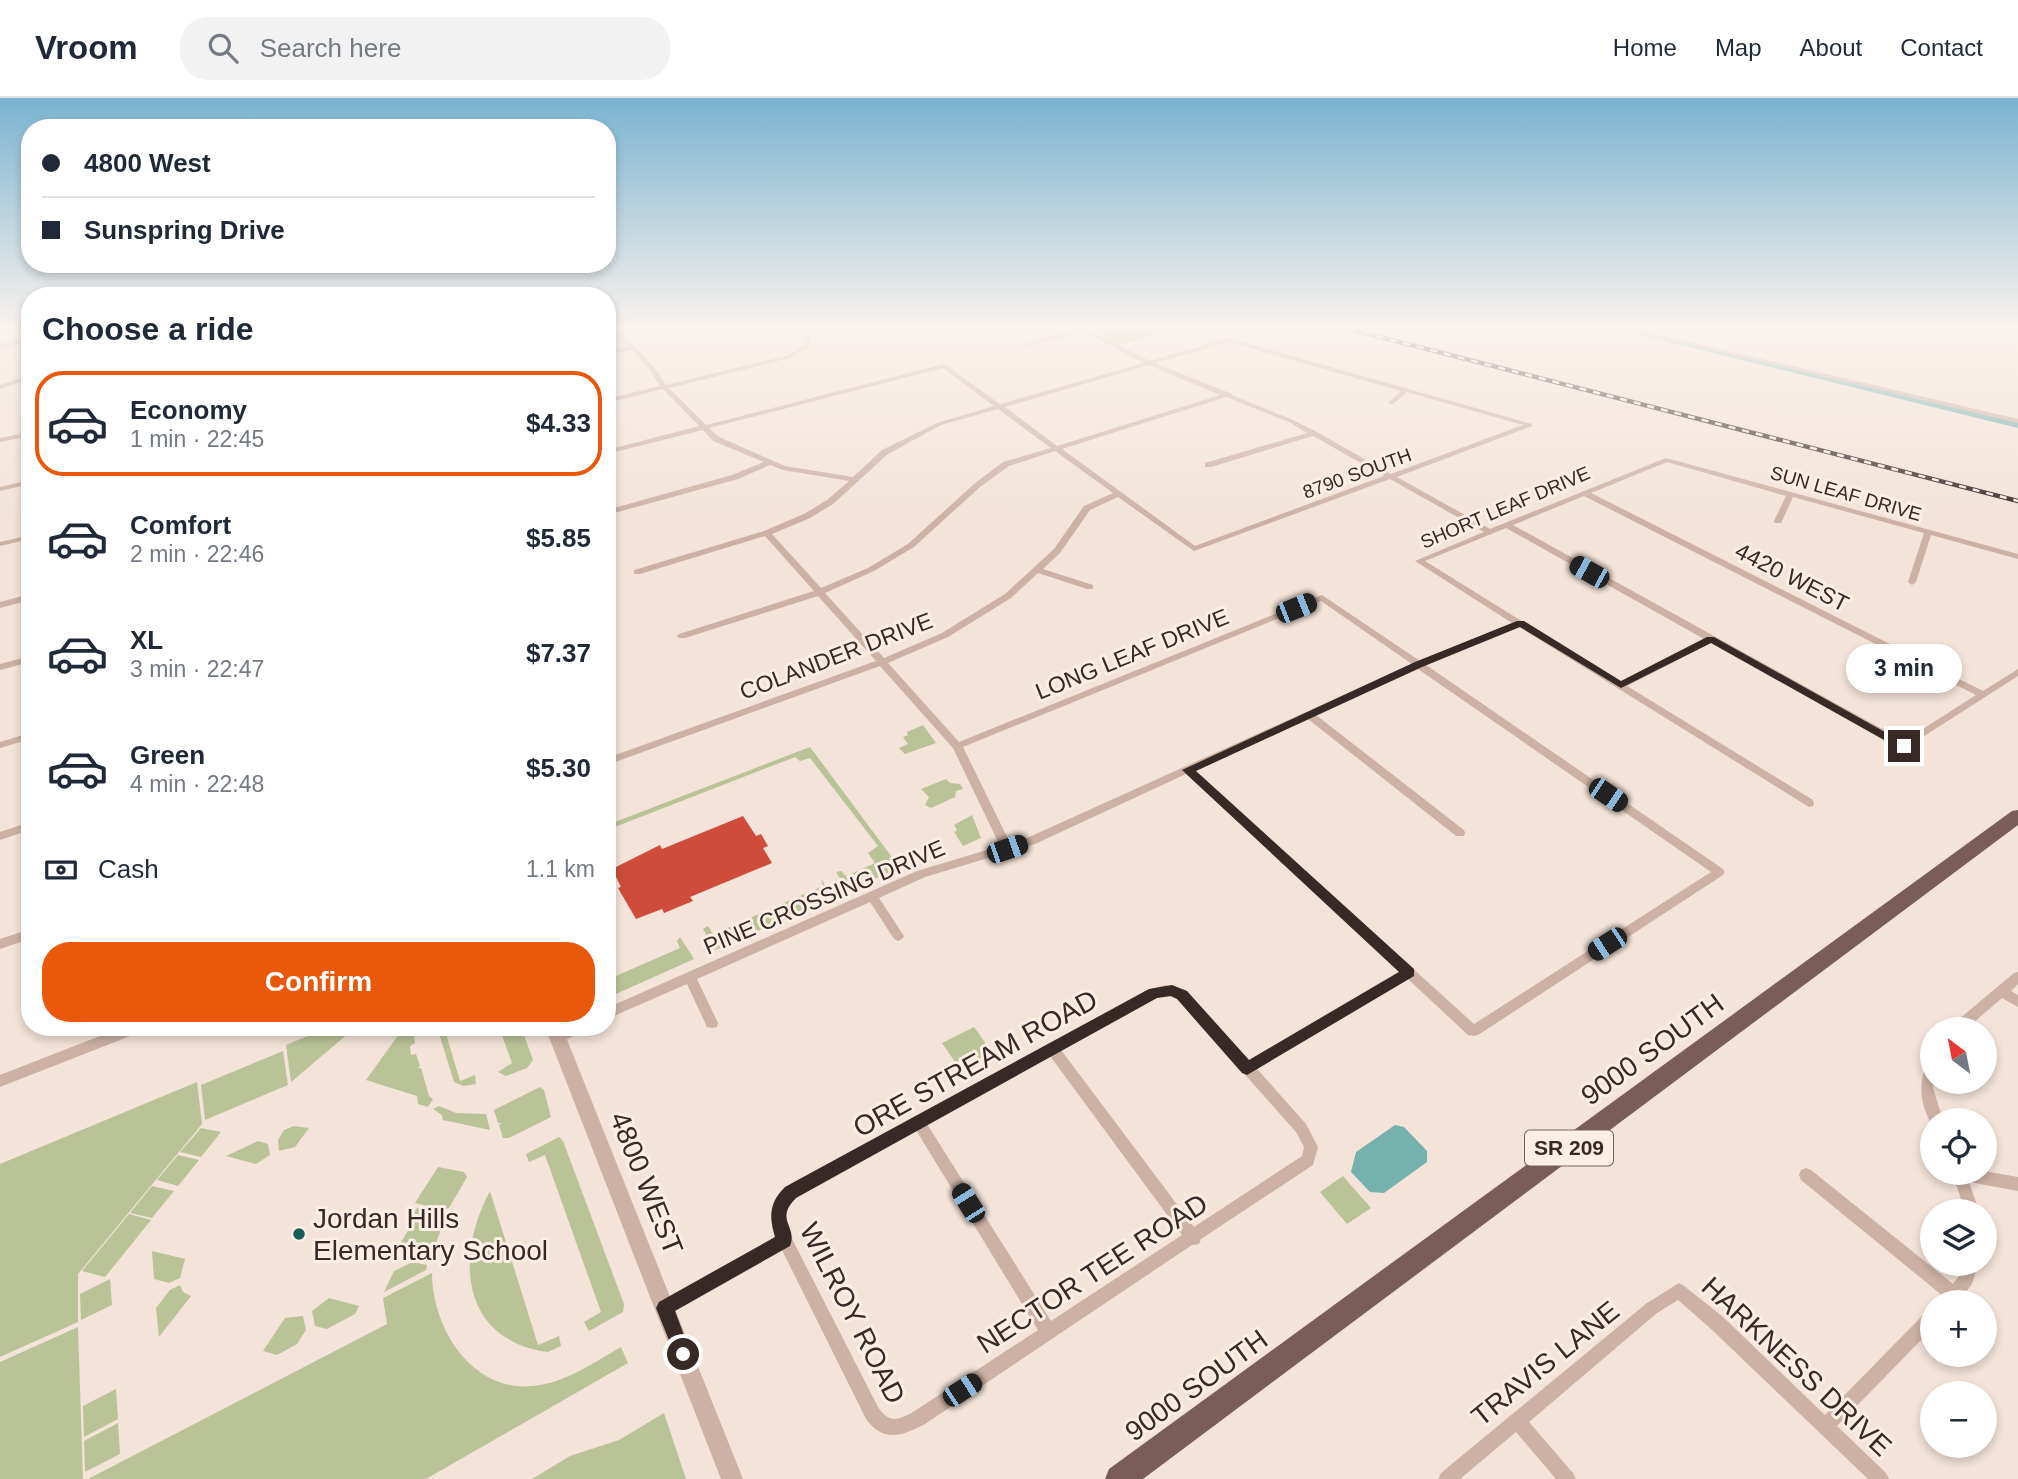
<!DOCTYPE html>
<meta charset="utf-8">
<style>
body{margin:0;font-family:Helvetica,sans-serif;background:#f2f2f3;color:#1f2937;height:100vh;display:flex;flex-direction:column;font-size:26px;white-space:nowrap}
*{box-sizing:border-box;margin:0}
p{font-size:23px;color:#747a83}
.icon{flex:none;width:38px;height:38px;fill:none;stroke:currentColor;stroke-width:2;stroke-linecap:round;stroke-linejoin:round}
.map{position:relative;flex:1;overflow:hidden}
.details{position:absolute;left:21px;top:189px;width:595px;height:749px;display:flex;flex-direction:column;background:#fff;border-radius:28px;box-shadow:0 4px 10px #0003}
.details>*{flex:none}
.banner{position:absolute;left:21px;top:21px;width:595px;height:154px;border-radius:28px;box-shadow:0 4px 10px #0003;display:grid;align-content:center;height:154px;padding:0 21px;background:#fff}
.needle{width:46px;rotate:328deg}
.fabs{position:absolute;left:1920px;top:919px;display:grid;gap:14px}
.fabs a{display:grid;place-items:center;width:77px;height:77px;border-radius:50%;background:#fff;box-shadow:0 4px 10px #0003;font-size:35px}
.end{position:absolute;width:32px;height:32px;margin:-16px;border:9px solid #362926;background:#fff;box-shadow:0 0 0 4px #fff}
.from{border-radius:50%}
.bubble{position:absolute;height:49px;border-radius:24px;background:#fff;box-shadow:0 4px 10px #0003;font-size:23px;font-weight:800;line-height:49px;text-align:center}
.car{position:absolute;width:21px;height:42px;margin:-21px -10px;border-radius:9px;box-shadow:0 0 5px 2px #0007;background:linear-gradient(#222 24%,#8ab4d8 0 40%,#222 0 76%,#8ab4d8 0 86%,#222 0)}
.banner b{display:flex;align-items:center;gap:24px;height:66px;font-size:26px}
.banner b+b{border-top:2px solid #e0e1e3}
.banner i{width:18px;height:18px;background:#1f2937}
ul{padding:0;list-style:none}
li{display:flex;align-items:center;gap:21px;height:105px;margin:0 14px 10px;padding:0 7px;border:4px solid transparent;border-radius:28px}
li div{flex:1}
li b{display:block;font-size:26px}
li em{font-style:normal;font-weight:800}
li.on{border-color:#ea580c}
li>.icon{width:63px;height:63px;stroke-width:1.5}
h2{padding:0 21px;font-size:32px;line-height:84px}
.pay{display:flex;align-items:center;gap:18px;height:77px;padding:0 21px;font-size:26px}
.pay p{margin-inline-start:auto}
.action{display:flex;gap:14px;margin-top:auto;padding:14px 21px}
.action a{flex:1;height:80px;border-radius:28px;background:#ea580c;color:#fff;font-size:28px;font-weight:800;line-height:80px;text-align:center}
header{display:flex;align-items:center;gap:42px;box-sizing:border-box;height:98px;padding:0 35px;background:#fff;border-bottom:2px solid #e0e1e3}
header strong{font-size:33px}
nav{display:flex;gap:38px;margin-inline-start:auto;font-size:24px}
.search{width:490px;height:63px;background:#f2f2f3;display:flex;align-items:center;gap:18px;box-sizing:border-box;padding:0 24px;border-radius:28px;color:#747a83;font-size:26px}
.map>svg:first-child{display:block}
</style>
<header>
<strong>Vroom</strong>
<div class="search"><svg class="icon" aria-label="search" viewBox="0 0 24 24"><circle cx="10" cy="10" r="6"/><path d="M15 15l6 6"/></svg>Search here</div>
<nav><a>Home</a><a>Map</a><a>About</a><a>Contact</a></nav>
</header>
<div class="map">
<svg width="2018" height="1381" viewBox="0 0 2018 1381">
<rect width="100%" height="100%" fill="#f3e3d8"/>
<g fill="#bac398">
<polygon points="1091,231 1181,231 1119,247"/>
<polygon points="923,627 936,645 905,656 899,650 908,646 903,639 908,637 907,634"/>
<polygon points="810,649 900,770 849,792 847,791 836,774 841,773 846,778 875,765 868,755 878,748 810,660 800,663 795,659 607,732 607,727"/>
<polygon points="946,681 950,685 960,686 963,691 956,693 955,699 931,710 925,707 929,699 921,691"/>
<polygon points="972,717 981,740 963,748 954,734 957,732 954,727"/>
<polygon points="821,780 832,800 715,852 703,831 708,828 713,836 823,788"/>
<polygon points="680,839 694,861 607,900 607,878 609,881 680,850 677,843"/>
<polygon points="329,929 356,929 291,984 286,947"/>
<polygon points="404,929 413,929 415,945 410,948 411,957 416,956 420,968 417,970 421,970 429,998 433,1001 428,1009 418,1006 417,998 366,982"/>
<polygon points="437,929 444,929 460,983 475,977 476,986 463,988 454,984"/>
<polygon points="499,929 521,929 533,962 527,970 506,978 498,974 512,965"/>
<polygon points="974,929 992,954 960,971 942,945"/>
<polygon points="283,953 288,987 205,1022 201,987"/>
<polygon points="197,984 202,1026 78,1176 78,1224 0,1259 0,1066"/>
<polygon points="540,989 544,992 551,1019 509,1040 503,1040 499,1027 502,1025 498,1025 494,1012"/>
<polygon points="439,1008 456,1015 486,1016 490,1032 443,1022 442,1017 433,1011"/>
<polygon points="294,1028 309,1030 295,1049 279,1053 278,1042 284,1032"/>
<polygon points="201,1030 221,1034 201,1059 180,1054"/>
<polygon points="559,1039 563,1043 624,1206 623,1214 589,1233 584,1224 601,1214 545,1057 529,1064 526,1056"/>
<polygon points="258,1043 268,1046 270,1057 256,1066 226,1058"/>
<polygon points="178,1057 199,1062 178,1088 157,1082"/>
<polygon points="438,1069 464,1074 467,1079 449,1110 444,1112 415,1105"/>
<polygon points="1343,1078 1371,1110 1347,1126 1320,1094"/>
<polygon points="152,1088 174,1093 152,1120 130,1115"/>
<path d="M490,1093l48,154 21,-9 2,10 -13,6c-88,-12 -93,-96 -58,-161z"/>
<polygon points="417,1110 445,1120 435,1148 398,1149 411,1128 407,1126"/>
<polygon points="129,1116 151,1122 105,1179 82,1173"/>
<polygon points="152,1153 185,1161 180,1180 169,1185 154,1181"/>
<polygon points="413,1164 427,1167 426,1172 384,1194 394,1173"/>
<path d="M432,1175c0,53 38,119 101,113 32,-3 60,-23 88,-39l7,16 -202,116h-338l299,-155 -4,-26z"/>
<polygon points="110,1181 112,1207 81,1222 80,1196"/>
<polygon points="180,1187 183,1194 191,1198 159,1239 156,1210 170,1192"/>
<polygon points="329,1200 359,1208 355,1216 327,1231 315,1228 312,1213"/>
<polygon points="303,1218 306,1232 297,1246 277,1257 263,1253 285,1220"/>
<polygon points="78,1229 83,1381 0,1381 0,1264"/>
<polygon points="116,1291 118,1321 84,1339 83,1308"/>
<polygon points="664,1315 686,1381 532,1381 570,1358 619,1342"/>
<polygon points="118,1325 120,1356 85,1374 84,1343"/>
</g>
<polygon fill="#76b2ad" points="1395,1027 1404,1029 1427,1053 1427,1064 1384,1095 1370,1094 1351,1074 1356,1054"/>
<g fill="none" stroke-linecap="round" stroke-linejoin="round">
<polygon fill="#76b2ad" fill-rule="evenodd" points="1615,231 1628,231 2018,324 2018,330"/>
</g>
<polygon fill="#ce4c3b" points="743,718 756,738 761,736 768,748 763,750 772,765 690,799 693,803 664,815 662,811 636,821 618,790 621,789 612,771 660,747 662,751"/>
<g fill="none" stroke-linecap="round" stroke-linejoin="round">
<g fill="#ccb1a4" fill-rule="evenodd">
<path d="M612,231h6l36,38 12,18 120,-29 18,-11 1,-10 -6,-6h6l5,5 -1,13 -19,11 -121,30 37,37 238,-61 56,40 144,-41 -60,-31 -56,14 -3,-2 55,-15h7l63,32 79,-23 303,86v2l-135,51 93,52 176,-71 352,96v5l-87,-24 -15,47 -4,3 -4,-3 16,-49 -131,-36 -12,26h-6l-1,-2 12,-25 -119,-34 -76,31 392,198 35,-22v7l-114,73 -193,-106 -84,43 186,114 1,3 -1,3 -4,1 -290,-180 -93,38 297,204 2,3 -2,3 -245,160 -5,1 -5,-1 -60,-56 -151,90 49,55 12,23 -5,18 -112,74 -2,5 -7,1 -267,179c-23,12 -41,19 -59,-5l-84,-169 -112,63 -5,3 -5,-3 -3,-5 3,-5 116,-65c-11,-24 -2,-42 18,-56l356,-193 16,-4 20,6 63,69 151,-89 -214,-197 -151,70 -110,33 -46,21 23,35 2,3 -2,3 -4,2 -4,-2 -24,-37 -173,77 21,44 -1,4 -5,1 -5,-1 -20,-43 -80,35v-11l310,-137 83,-25 -47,-98 -73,-82 -273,99v-7l269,-97 -58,-65 -133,42h-6l-2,-2 2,-2 135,-43 -49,-55 -125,38h-6v-4l130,-39 40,-17 23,-14 22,-19 -66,-11 -13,-5 -32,14 -131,36v-5l125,-35 32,-13 -51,-21 -10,-11 -96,24v-4l92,-24 -36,-37 -56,14v-4l53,-13 -11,-17 -17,-19 -25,5v-4l22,-4zM1229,244l172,49 -12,11v2h4l14,-12 116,33 -132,49 -74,-42 -24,-12 -61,-25 -1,-2 -4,-1 -72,-29zM1149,267l71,30 -163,51 -52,-39zM943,270l51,38 -57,17 -55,27 -29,27 -68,-11 -66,-29 -10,-9zM1226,299l63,25 18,11 -102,30v4h6l102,-31 71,40 -189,70 -133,-97zM998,311l53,39 -48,14 -29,22 -66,60 -40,24 -47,20 -49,-54 38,-16 23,-14 55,-50 53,-29zM1055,353l58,42 -29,13 -30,43 -49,45 -63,39 -58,25 -59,-65 49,-22 40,-24 66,-60 29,-21zM1390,381l94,53 -69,29 97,62 -92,38 -98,-66 -363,147 -71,-79 60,-26 63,-39 27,-25 49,16h6v-4l-50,-16 17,-16 30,-43 28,-13 76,54zM1584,398l392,199 -72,46 -391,-216zM1506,430l198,111 -84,43 -195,-121zM1321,503l91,63 -385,174 -17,5 -47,-96zM1418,571l293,203 -237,152 -279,-253 113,-52 148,117h8l1,-3 -1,-3 -148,-115zM1166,897l12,4 118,133 8,15 -2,9 -108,71 -133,-177 96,-53zM1050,958l132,179 -131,86 -124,-197zM916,1032l122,200 -125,82c-16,9 -24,11 -35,-5l-91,-178c-4,-18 2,-27 17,-37z"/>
<polygon points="1626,231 1635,231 2018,321 2018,325"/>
<polygon points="30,239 30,243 0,250 0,246"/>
<polygon points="30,277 30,281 0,291 0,287"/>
<polygon points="30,334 30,338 0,344 0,340"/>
<polygon points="30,382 30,386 0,393 0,389"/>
<polygon points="30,437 30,441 0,448 0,444"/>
<polygon points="30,496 30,502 0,510 0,504"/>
<polygon points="30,558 30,564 0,572 0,566"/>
<polygon points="30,635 30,641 0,650 0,644"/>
<polygon points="30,724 30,732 0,742 0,734"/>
<polygon points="30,831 30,841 0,851 0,841"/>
<polygon points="2018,874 2018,886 2011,893 2018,897 2018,909 2002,900 1966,931 1951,931 1952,927 2014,875"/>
<polygon points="123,929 144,929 143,933 0,989 0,977"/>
<path d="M565,929h20l-1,4c-9,4 -22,13 -32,10l-1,-4 1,-4z"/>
<path d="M1932,962v22h2l-1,6 10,32h-11v5c-12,-21 -14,-40 -5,-63z"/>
<polygon points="1806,1070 1811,1072 1953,1186 1960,1177 1964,1166 1978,1166 1972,1186 1958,1204 1940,1204 1943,1198 1801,1082 1799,1077 1801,1072"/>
<polygon points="1984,1073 2018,1079 2018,1093 1969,1084 1979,1113 1965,1113 1952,1074 1984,1074"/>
<polygon points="1679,1185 1684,1188 1722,1218 1825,1317 1926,1214 1932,1212 1932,1231 1837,1328 1886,1375 1889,1381 1868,1381 1710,1230 1678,1202 1657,1215 1529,1324 1573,1375 1576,1381 1556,1381 1516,1334 1460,1381 1438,1381 1441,1375 1647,1205"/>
</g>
<polygon fill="#ccb1a4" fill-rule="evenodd" points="545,929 562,929 743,1381 721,1381"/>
<polygon fill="#7a5d56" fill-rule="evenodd" points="2018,712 2018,727 1143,1381 1105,1381 1109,1371 2012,713"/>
<defs>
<polyline id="rail" points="1349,231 2018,403"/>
</defs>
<use href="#rail" stroke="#362926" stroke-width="4.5"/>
<use href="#rail" stroke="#faeee5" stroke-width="2.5" stroke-dasharray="7" stroke-linecap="butt"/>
</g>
<linearGradient id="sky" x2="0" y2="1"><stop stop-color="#7ab3d0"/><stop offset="0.54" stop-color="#faf2ed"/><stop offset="1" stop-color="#faf2ed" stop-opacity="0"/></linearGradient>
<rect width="2018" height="424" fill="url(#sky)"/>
<path fill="#362926" d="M1517,523h7l97,60 86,-44h7l196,109 -10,3 -189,-106 -90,45 -101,-61 -98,40 -226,104 218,198v7l-167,99 -5,-2 -65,-74 -6,-3 -14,2 -361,200c-22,22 2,28 -6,48l-115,65 16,43 -2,6 -6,3 -6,-3 -21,-52 3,-6 116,-65c-6,-21 -6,-34 10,-50l364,-198 23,-4 15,6 62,69 150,-88 -217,-202 233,-108z"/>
<circle fill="#195b57" stroke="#faeee5" stroke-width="2.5" cx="299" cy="1136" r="7"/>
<g text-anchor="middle" stroke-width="6" stroke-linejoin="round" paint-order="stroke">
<g font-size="19" fill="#362926" stroke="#faeee5">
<text transform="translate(1357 375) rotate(-20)" y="7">8790 SOUTH</text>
<text transform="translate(1846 395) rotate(16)" y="7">SUN LEAF DRIVE</text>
<text transform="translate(1505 409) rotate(-23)" y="7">SHORT LEAF DRIVE</text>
</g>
<rect fill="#faeee5" stroke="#71645f" stroke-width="2" x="1525" y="1032.5" width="88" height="35" rx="5"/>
<g font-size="21" font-weight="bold" fill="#362926">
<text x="1569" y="1057">SR 209</text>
</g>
<g font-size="23" fill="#362926" stroke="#faeee5">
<text transform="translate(1792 479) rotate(27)" y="8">4420 WEST</text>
<text transform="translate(1132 556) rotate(-22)" y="8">LONG LEAF DRIVE</text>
<text transform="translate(836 558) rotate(-21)" y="8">COLANDER DRIVE</text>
<text transform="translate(824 799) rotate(-23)" y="8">PINE CROSSING DRIVE</text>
</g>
<g font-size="28" fill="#362926" stroke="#faeee5">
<text transform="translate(1652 951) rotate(-36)" y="10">9000 SOUTH</text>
<text transform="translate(975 965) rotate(-29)" y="10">ORE STREAM ROAD</text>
<text transform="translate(647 1085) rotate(68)" y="10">4800 WEST</text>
<text transform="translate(1092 1175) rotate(-33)" y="10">NECTOR TEE ROAD</text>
<text transform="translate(853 1215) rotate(63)" y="10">WILROY ROAD</text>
<text transform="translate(1545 1265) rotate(-39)" y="10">TRAVIS LANE</text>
<text transform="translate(1797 1268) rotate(43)" y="10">HARKNESS DRIVE</text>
<text transform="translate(1196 1287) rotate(-36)" y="10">9000 SOUTH</text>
</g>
<g font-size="28" fill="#362926" stroke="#faeee5" text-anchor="start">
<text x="313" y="1130">Jordan Hills<tspan x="313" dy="32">Elementary School</tspan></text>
</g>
</g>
</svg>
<div class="fabs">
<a><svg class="needle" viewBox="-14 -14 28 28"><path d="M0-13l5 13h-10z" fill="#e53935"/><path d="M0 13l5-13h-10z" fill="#747a83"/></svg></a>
<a><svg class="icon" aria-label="locate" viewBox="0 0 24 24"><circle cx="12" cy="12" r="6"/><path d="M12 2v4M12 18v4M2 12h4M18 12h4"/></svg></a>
<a><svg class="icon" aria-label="layers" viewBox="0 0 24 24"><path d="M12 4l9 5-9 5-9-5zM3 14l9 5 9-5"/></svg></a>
<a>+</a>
<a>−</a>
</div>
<i class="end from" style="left:683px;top:1256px"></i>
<i class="end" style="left:1904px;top:648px"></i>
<div class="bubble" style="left:1846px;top:546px;width:116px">3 min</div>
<i class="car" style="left:1589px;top:474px;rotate:299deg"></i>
<i class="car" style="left:1296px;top:510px;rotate:68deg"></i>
<i class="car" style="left:1608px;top:697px;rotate:124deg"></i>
<i class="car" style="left:1007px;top:751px;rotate:71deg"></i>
<i class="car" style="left:1607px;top:846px;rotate:237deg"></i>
<i class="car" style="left:968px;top:1105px;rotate:328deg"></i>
<i class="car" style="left:962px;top:1292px;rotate:57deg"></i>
<div class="banner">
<b><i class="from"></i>4800 West</b>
<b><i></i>Sunspring Drive</b>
</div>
<section class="details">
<h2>Choose a ride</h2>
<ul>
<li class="on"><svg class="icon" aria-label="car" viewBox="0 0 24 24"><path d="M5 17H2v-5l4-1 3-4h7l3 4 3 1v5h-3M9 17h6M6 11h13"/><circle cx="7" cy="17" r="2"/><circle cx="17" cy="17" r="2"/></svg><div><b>Economy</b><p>1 min · 22:45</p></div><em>$4.33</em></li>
<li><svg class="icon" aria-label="car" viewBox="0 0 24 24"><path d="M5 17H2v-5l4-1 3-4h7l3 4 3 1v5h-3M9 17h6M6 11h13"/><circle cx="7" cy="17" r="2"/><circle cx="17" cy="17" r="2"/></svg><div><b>Comfort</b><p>2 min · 22:46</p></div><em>$5.85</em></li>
<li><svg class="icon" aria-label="car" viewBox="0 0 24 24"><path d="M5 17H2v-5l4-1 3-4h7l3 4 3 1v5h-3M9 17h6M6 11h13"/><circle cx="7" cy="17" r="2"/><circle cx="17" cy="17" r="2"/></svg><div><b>XL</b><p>3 min · 22:47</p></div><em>$7.37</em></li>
<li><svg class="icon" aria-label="car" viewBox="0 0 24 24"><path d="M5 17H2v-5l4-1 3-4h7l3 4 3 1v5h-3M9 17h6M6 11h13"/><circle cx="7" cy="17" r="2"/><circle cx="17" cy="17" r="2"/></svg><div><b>Green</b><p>4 min · 22:48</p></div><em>$5.30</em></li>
</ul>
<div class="pay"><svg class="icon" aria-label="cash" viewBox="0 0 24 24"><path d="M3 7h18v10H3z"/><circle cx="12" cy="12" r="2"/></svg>Cash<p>1.1 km</p></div>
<div class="action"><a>Confirm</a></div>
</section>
</div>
